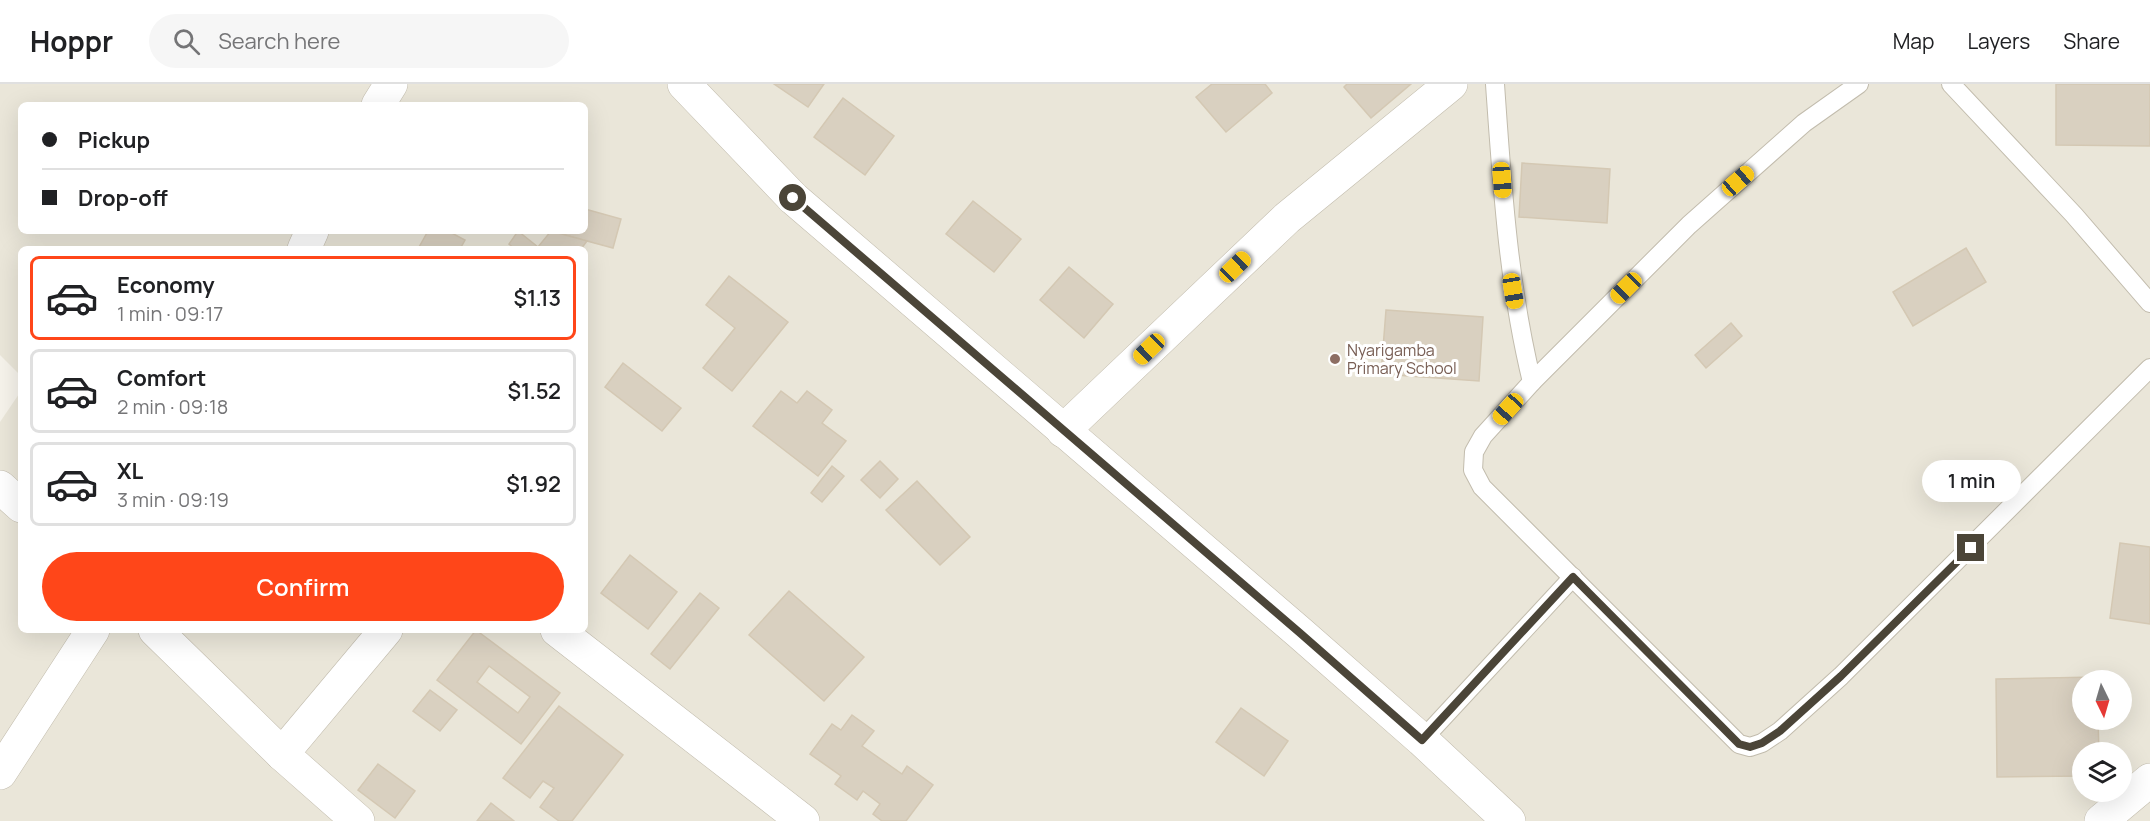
<!DOCTYPE html>
<meta charset="utf-8">
<style>
body{margin:0;font-family:Manrope,sans-serif;background:#f6f6f6;color:#202124;height:100vh;display:flex;flex-direction:column;font-size:22px;white-space:nowrap}
*{box-sizing:border-box;margin:0}
p{font-size:20px;color:#757577}
.icon{flex:none;width:33px;height:33px;fill:none;stroke:currentColor;stroke-width:2;stroke-linecap:round;stroke-linejoin:round}
.map{position:relative;flex:1;overflow:hidden}
.drawer{position:absolute;left:18px;top:162px;width:570px;height:387px;display:flex;flex-direction:column;background:#fff;border-radius:9px;box-shadow:0 6px 24px #0002}
.drawer>*{flex:none}
.guide{position:absolute;left:18px;top:18px;width:570px;height:132px;border-radius:9px;box-shadow:0 6px 24px #0002;display:grid;align-content:center;height:132px;padding:0 24px;background:#fff}
.needle{width:39px;rotate:175deg}
.tools{position:absolute;left:2072px;top:586px;display:grid;gap:12px}
.tools a{display:grid;place-items:center;width:60px;height:60px;border-radius:50%;background:#fff;box-shadow:0 6px 24px #0002;font-size:30px}
.end{position:absolute;width:27px;height:27px;margin:-14px;border:8px solid #4b4538;background:#fff;box-shadow:0 0 0 3px #fff}
.from{border-radius:50%}
.bubble{position:absolute;height:42px;border-radius:21px;background:#fff;box-shadow:0 6px 24px #0002;font-size:20px;font-weight:600;line-height:42px;text-align:center}
.car{position:absolute;width:18px;height:36px;margin:-18px -9px;border-radius:8px;box-shadow:0 0 4px 2px #0007;background:linear-gradient(#f5c518 24%,#345 0 40%,#f5c518 0 76%,#345 0 86%,#f5c518 0)}
.guide b{display:flex;align-items:center;gap:21px;height:57px;font-size:22px}
.guide b+b{border-top:2px solid #e0e0e0}
.guide i{width:15px;height:15px;background:#202124}
ul{padding:10px 0 0;list-style:none}
li{display:flex;align-items:center;gap:18px;height:84px;margin:0 12px 9px;padding:0 12px;border:3px solid #e0e0e0;border-radius:9px}
li div{flex:1}
li b{display:block;font-size:22px}
li em{font-style:normal;font-weight:600}
li.on{border-color:#ff4619}
li>.icon{width:54px;height:54px;stroke-width:1.5}
.button{display:flex;gap:12px;margin-top:auto;padding:12px 24px}
.button a{flex:1;height:69px;border-radius:36px;background:#ff4619;color:#fff;font-size:24px;font-weight:600;line-height:69px;text-align:center}
header{display:flex;align-items:center;gap:36px;box-sizing:border-box;height:84px;padding:0 30px;background:#fff;border-bottom:2px solid #e0e0e0}
header strong{font-size:28px}
nav{display:flex;gap:33px;margin-inline-start:auto;font-size:21px}
.search{width:420px;height:54px;background:#f6f6f6;display:flex;align-items:center;gap:15px;box-sizing:border-box;padding:0 21px;border-radius:33px;color:#757577;font-size:22px}
.map>svg:first-child{display:block}
</style>
<header>
<strong>Hoppr</strong>
<div class="search"><svg class="icon" aria-label="search" viewBox="0 0 24 24"><circle cx="10" cy="10" r="6"/><path d="M15 15l6 6"/></svg>Search here</div>
<nav><a>Map</a><a>Layers</a><a>Share</a></nav>
</header>
<div class="map">
<svg width="2150" height="737" viewBox="0 0 2150 737">
<rect width="100%" height="100%" fill="#f6f3eb"/>
<path fill="#eae6d9" fill-rule="evenodd" d="M0,0h2150v737h-2150v-399l21,-31v239h564v-381h-564v127l-21,-21zM21,21h564v126h-564zM2082,597h39v39h-39zM2082,669h39v39h-39z"/>
<g fill="#d9d0c0" stroke="#d4c8b3" stroke-width="1.5" fill-rule="evenodd">
<polygon points="774,0 824,0 808,23"/>
<polygon points="1212,0 1265,0 1272,9 1226,48 1196,13"/>
<polygon points="1347,0 1411,0 1371,34 1344,3"/>
<polygon points="2056,0 2150,0 2150,62 2056,61"/>
<polygon points="843,14 894,52 865,91 814,53"/>
<polygon points="1522,79 1610,85 1607,139 1519,133"/>
<polygon points="973,117 1021,155 994,188 946,150"/>
<polygon points="585,125 621,135 613,164 550,147 585,147"/>
<polygon points="428,147 448,147 465,156 460,165 418,165"/>
<polygon points="518,147 538,163 551,147 587,157 581,165 515,165 509,160"/>
<polygon points="1966,164 1986,198 1913,242 1893,208"/>
<polygon points="1069,183 1113,220 1084,254 1040,216"/>
<polygon points="729,192 788,238 732,307 703,284 735,244 706,221"/>
<polygon points="1386,226 1483,233 1479,297 1381,290"/>
<polygon points="1731,239 1742,252 1706,284 1695,271"/>
<polygon points="623,279 681,324 662,347 605,303"/>
<polygon points="781,307 797,319 807,307 832,326 822,339 846,357 818,392 753,342"/>
<polygon points="880,377 898,395 880,414 861,396"/>
<polygon points="832,382 844,392 822,418 811,409"/>
<polygon points="917,397 970,453 940,481 886,426"/>
<polygon points="2120,459 2150,463 2150,540 2110,534"/>
<polygon points="630,471 677,508 648,545 601,509"/>
<polygon points="789,507 864,573 824,617 749,551"/>
<polygon points="700,509 719,524 670,585 651,570"/>
<path d="M476,546l84,63 -39,51 -84,-64zM489,582l41,31 -12,16 -41,-31z"/>
<polygon points="2097,593 2097,597 2082,597 2082,636 2098,636 2099,669 2082,669 2082,692 1997,693 1996,595"/>
<polygon points="430,606 457,626 440,647 413,627"/>
<polygon points="559,622 623,671 572,737 559,737 540,723 554,704 543,697 530,714 503,694"/>
<polygon points="1241,624 1288,657 1264,692 1216,658"/>
<polygon points="852,631 874,647 862,662 902,690 907,682 933,701 906,737 882,737 873,730 880,720 863,707 857,716 835,700 841,692 810,670 832,640 841,646"/>
<polygon points="378,680 415,707 395,734 358,706"/>
<polygon points="491,719 514,737 477,737"/>
</g>
<g fill="none" stroke-linecap="round" stroke-linejoin="round">
<defs>
<g id="service">
<path d="M1495,0c7,100 13,200 37,298"/>
<polyline points="1859,0 1804,39 1689,141 1532,298 1483,352 1474,368 1473,386 1482,403 1739,660 1750,663 1762,659 1780,647 1841,592 2150,284"/>
<polyline points="1951,0 2074,131 2150,219"/>
<polyline points="1422,656 1573,493"/>
</g>
<g id="minor">
<polyline points="378,21 391,0"/>
<polyline points="304,165 312,147"/>
<polyline points="1063,347 1287,134 1451,0"/>
<polyline points="0,403 21,422"/>
<polyline points="155,546 282,670 358,737"/>
<polyline points="557,546 803,737"/>
<polyline points="282,670 386,546"/>
<polyline points="0,689 93,546"/>
<polyline points="2101,737 2150,696"/>
</g>
<polyline id="tertiary" points="684,0 793,114 1300,549 1422,656 1509,737"/>
</defs>
<use href="#service" stroke="#c2bcad" stroke-width="20"/>
<use href="#minor" stroke="#c2bcad" stroke-width="34"/>
<use href="#tertiary" stroke="#c2bcad" stroke-width="34"/>
<use href="#service" stroke="#fff" stroke-width="18"/>
<use href="#minor" stroke="#fff" stroke-width="33"/>
<use href="#tertiary" stroke="#fff" stroke-width="33"/>
</g>
<g fill="none" stroke-linecap="round" stroke-linejoin="round">
<polyline stroke="#4b4538" stroke-width="8" points="793,114 1300,549 1422,656 1573,493 1739,660 1750,663 1762,659 1780,647 1841,592 1971,464"/>
</g>
<circle fill="#8d6e63" stroke="#fff" stroke-width="2" cx="1335" cy="275" r="6"/>
<g text-anchor="middle" stroke-width="6" stroke-linejoin="round" paint-order="stroke">
<g font-size="16" fill="#785e54" stroke="#fff" text-anchor="start">
<text x="1347" y="272">Nyarigamba<tspan x="1347" dy="18">Primary School</tspan></text>
</g>
</g>
</svg>
<div class="tools">
<a><svg class="needle" viewBox="-14 -14 28 28"><path d="M0-13l5 13h-10z" fill="#e53935"/><path d="M0 13l5-13h-10z" fill="#757577"/></svg></a>
<a><svg class="icon" aria-label="layers" viewBox="0 0 24 24"><path d="M12 4l9 5-9 5-9-5zM3 14l9 5 9-5"/></svg></a>
</div>
<i class="end from" style="left:793px;top:114px"></i>
<i class="end" style="left:1971px;top:464px"></i>
<div class="bubble" style="left:1922px;top:376px;width:99px">1 min</div>
<i class="car" style="left:1502px;top:96px;rotate:176deg"></i>
<i class="car" style="left:1738px;top:97px;rotate:49deg"></i>
<i class="car" style="left:1235px;top:183px;rotate:46deg"></i>
<i class="car" style="left:1626px;top:204px;rotate:225deg"></i>
<i class="car" style="left:1513px;top:207px;rotate:171deg"></i>
<i class="car" style="left:1149px;top:265px;rotate:226deg"></i>
<i class="car" style="left:1508px;top:325px;rotate:222deg"></i>
<div class="guide">
<b><i class="from"></i>Pickup</b>
<b><i></i>Drop-off</b>
</div>
<section class="drawer">
<ul>
<li class="on"><svg class="icon" aria-label="car" viewBox="0 0 24 24"><path d="M5 17H2v-5l4-1 3-4h7l3 4 3 1v5h-3M9 17h6M6 11h13"/><circle cx="7" cy="17" r="2"/><circle cx="17" cy="17" r="2"/></svg><div><b>Economy</b><p>1 min · 09:17</p></div><em>$1.13</em></li>
<li><svg class="icon" aria-label="car" viewBox="0 0 24 24"><path d="M5 17H2v-5l4-1 3-4h7l3 4 3 1v5h-3M9 17h6M6 11h13"/><circle cx="7" cy="17" r="2"/><circle cx="17" cy="17" r="2"/></svg><div><b>Comfort</b><p>2 min · 09:18</p></div><em>$1.52</em></li>
<li><svg class="icon" aria-label="car" viewBox="0 0 24 24"><path d="M5 17H2v-5l4-1 3-4h7l3 4 3 1v5h-3M9 17h6M6 11h13"/><circle cx="7" cy="17" r="2"/><circle cx="17" cy="17" r="2"/></svg><div><b>XL</b><p>3 min · 09:19</p></div><em>$1.92</em></li>
</ul>
<div class="button"><a>Confirm</a></div>
</section>
</div>
